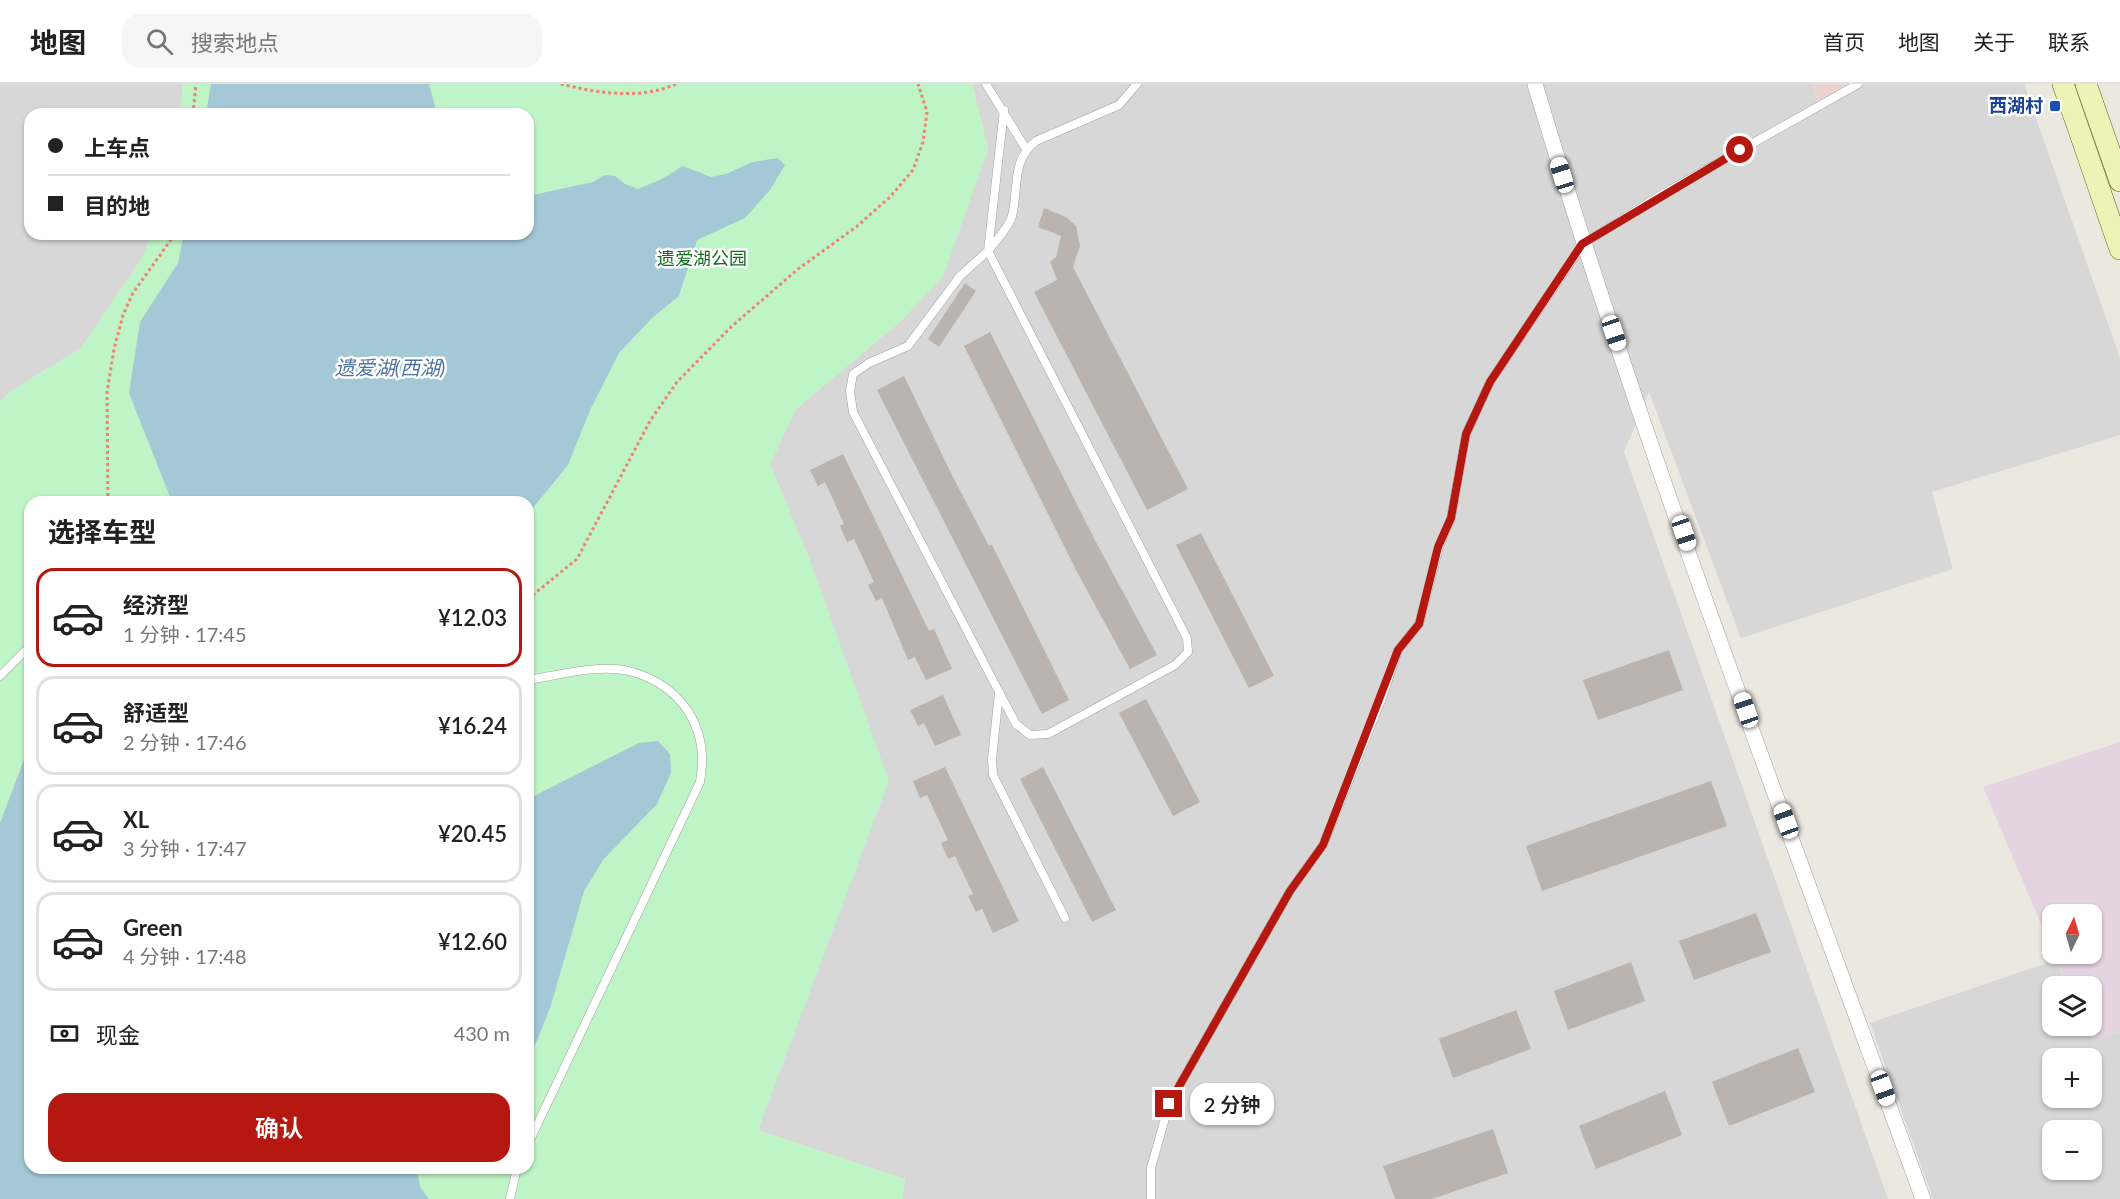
<!DOCTYPE html>
<html lang="zh">
<meta charset="utf-8">
<style>
body{margin:0;font-family:Lato,"Noto Sans SC",sans-serif;background:#f6f6f6;color:#222;height:100vh;display:flex;flex-direction:column;font-size:22px;white-space:nowrap}
*{box-sizing:border-box;margin:0}
p{font-size:20px;color:#767676}
.icon{flex:none;width:33px;height:33px;fill:none;stroke:currentColor;stroke-width:2;stroke-linecap:round;stroke-linejoin:round}
.map{position:relative;flex:1;overflow:hidden}
.details{position:absolute;left:24px;top:412px;width:510px;height:678px;display:flex;flex-direction:column;background:#fff;border-radius:18px;box-shadow:0 2px 4px #0004}
.details>*{flex:none}
.banner{position:absolute;left:24px;top:24px;width:510px;height:132px;border-radius:18px;box-shadow:0 2px 4px #0004;display:grid;align-content:center;height:132px;padding:0 24px;background:#fff}
.needle{width:39px;rotate:5deg}
.tools{position:absolute;left:2042px;top:820px;display:grid;gap:12px}
.tools a{display:grid;place-items:center;width:60px;height:60px;border-radius:12px;background:#fff;box-shadow:0 2px 4px #0004;font-size:30px}
.end{position:absolute;width:27px;height:27px;margin:-14px;border:8px solid #b51810;background:#fff;box-shadow:0 0 0 3px #fff}
.from{border-radius:50%}
.bubble{position:absolute;height:42px;border-radius:18px;background:#fff;box-shadow:0 2px 4px #0004;font-size:20px;font-weight:600;line-height:42px;text-align:center}
.car{position:absolute;width:18px;height:36px;margin:-18px -9px;border-radius:8px;box-shadow:0 0 4px 2px #0007;background:linear-gradient(#fff 24%,#345 0 40%,#fff 0 76%,#345 0 86%,#fff 0)}
.banner b{display:flex;align-items:center;gap:21px;height:57px;font-size:22px}
.banner b+b{border-top:2px solid #e0e0e0}
.banner i{width:15px;height:15px;background:#222}
ul{padding:0;list-style:none}
li{display:flex;align-items:center;gap:18px;height:99px;margin:0 12px 9px;padding:0 12px;border:3px solid #e0e0e0;border-radius:18px}
li div{flex:1}
li b{display:block;font-size:22px}
li em{font-style:normal;font-weight:600}
li.on{border-color:#b51810}
li>.icon{width:54px;height:54px;stroke-width:1.5}
h2{padding:0 24px;font-size:27px;line-height:72px}
.pay{display:flex;align-items:center;gap:15px;height:66px;padding:0 24px;font-size:22px}
.pay p{margin-inline-start:auto}
.cta{display:flex;gap:12px;margin-top:auto;padding:12px 24px}
.cta a{flex:1;height:69px;border-radius:18px;background:#b51810;color:#fff;font-size:24px;font-weight:600;line-height:69px;text-align:center}
header{display:flex;align-items:center;gap:36px;box-sizing:border-box;height:84px;padding:0 30px;background:#fff;border-bottom:2px solid #e0e0e0}
header strong{font-size:28px}
nav{display:flex;gap:33px;margin-inline-start:auto;font-size:21px}
.search{width:420px;height:54px;background:#f6f6f6;display:flex;align-items:center;gap:15px;box-sizing:border-box;padding:0 21px;border-radius:18px;color:#767676;font-size:22px}
.map>svg:first-child{display:block}
</style>
<header>
<strong>地图</strong>
<div class="search"><svg class="icon" aria-label="search" viewBox="0 0 24 24"><circle cx="10" cy="10" r="6"/><path d="M15 15l6 6"/></svg>搜索地点</div>
<nav><a>首页</a><a>地图</a><a>关于</a><a>联系</a></nav>
</header>
<div class="map">
<svg width="2120" height="1115" viewBox="0 0 2120 1115">
<rect width="100%" height="100%" fill="#ebe8e0"/>
<g fill="#d8d7d7" fill-rule="evenodd">
<polygon points="0,0 183,0 180,30 30,30 30,150 152,150 142,174 81,264 11,307 0,318"/>
<polygon points="972,0 1813,0 1818,19 1848,0 2024,0 2120,274 2120,351 1932,408 1953,485 1741,554 1649,308 1624,368 1888,1115 902,1115 905,1095 758,1046 845,811 811,479 770,380 796,325 901,237 988,65"/>
<path d="M2056,876l11,27h-15v39h32l7,14 29,-8v167h-187l-63,-176zM2052,975h39v39h-39zM2052,1047h39v39h-39z"/>
</g>
<polygon fill="#ebd3d0" points="1813,0 1848,0 1818,19"/>
<polygon fill="#e4d3e0" points="2120,658 2120,948 2090,956 2084,942 2091,942 2091,903 2068,903 2054,870 2091,870 2091,831 2052,831 2052,866 1983,703"/>
<path fill="#bff4c6" fill-rule="evenodd" d="M183,0h789l16,65 -45,128 -42,44 -105,88 -26,55 41,99 78,218 -131,349 147,49 -3,20h-902v-797l11,-11 70,-43 61,-90 10,-24h376v-120h-348zM30,418h498v666h-498z"/>
<g fill="#a4c8d6">
<polygon points="211,0 429,0 437,30 206,30"/>
<polygon points="778,74 785,81 770,106 745,134 697,156 679,212 652,234 619,269 591,324 568,381 528,430 528,418 172,418 129,309 140,238 178,179 184,150 528,150 528,112 593,98 605,91 615,92 625,100 638,105 662,95 683,82 711,93 726,90 752,78"/>
<polygon points="658,657 670,670 671,689 657,720 603,776 584,807 551,921 537,957 528,969 528,715 639,659"/>
<polygon points="30,660 30,1084 417,1085 420,1103 429,1115 0,1115 0,739"/>
</g>
<g fill="#bbb4ae">
<polygon points="1044,124 1066,133 1076,142 1080,162 1073,183 1188,405 1147,426 1034,208 1057,196 1050,178 1056,173 1061,152 1038,143"/>
<polygon points="965,199 976,207 939,263 928,255"/>
<polygon points="990,248 1096,458 1157,571 1130,585 1077,488 964,262"/>
<polygon points="904,292 952,391 989,462 992,461 1069,616 1042,630 877,306"/>
<polygon points="843,370 929,547 934,545 952,585 926,596 915,573 908,576 882,514 876,517 868,501 874,498 854,455 847,458 840,442 844,440 825,398 818,402 810,386"/>
<polygon points="1201,449 1274,592 1249,604 1176,461"/>
<polygon points="1669,566 1683,606 1598,636 1583,596"/>
<polygon points="943,611 961,651 935,662 924,639 918,642 910,626"/>
<polygon points="1146,615 1200,718 1173,732 1119,629"/>
<polygon points="945,683 1019,837 993,849 982,825 976,828 968,812 973,810 955,772 948,775 941,759 948,756 927,711 920,714 913,697"/>
<polygon points="1043,683 1116,826 1092,838 1020,695"/>
<polygon points="1711,697 1727,742 1542,807 1526,762"/>
<polygon points="1756,829 1771,868 1694,896 1679,857"/>
<polygon points="1631,878 1645,917 1568,946 1554,907"/>
<polygon points="1516,926 1531,965 1453,994 1439,955"/>
<polygon points="1798,964 1815,1008 1729,1042 1712,998"/>
<polygon points="1665,1007 1682,1051 1596,1085 1579,1042"/>
<polygon points="1493,1045 1508,1089 1432,1115 1395,1115 1383,1082"/>
</g>
<g fill="none" stroke-linecap="round" stroke-linejoin="round">
<defs>
<g id="lane">
<polyline points="986,0 1026,65"/>
<path d="M1004,26l-16,141 -28,25 -52,70 -39,17 -16,11 -3,17 3,21 146,280 17,32 14,11 18,-1 127,-69 13,-13 -1,-14 -199,-387c7,-10 21,-23 24,-35 7,-28 -1,-56 24,-75l83,-36 18,-21"/>
<polyline points="0,592 30,562"/>
<path d="M528,596c31,-5 70,-16 101,-9 53,14 81,57 71,111l-172,362"/>
<polyline points="999,609 992,675 993,691 1065,834"/>
<polyline points="510,1115 517,1084"/>
<polyline points="1151,1115 1151,1084 1169,1020 1290,807 1323,761 1382,614 1398,566 1419,540 1439,463 1451,434 1466,350 1490,298 1583,160 1661,111 1858,0"/>
</g>
<path id="street" d="M1535,0c112,377 254,745 388,1115"/>
<g id="secondary">
<polyline points="2063,0 2120,165"/>
<polyline points="2086,0 2120,97"/>
</g>
</defs>
<use href="#lane" stroke="#a1a1a1" stroke-width="9"/>
<use href="#street" stroke="#a1a1a1" stroke-width="16"/>
<use href="#secondary" stroke="#58660d" stroke-width="22"/>
<g stroke="#ed8370" stroke-width="3" stroke-dasharray="3 3" stroke-linecap="butt">
<path d="M561,0c35,9 81,16 115,0"/>
<polyline points="193,30 196,0"/>
<polyline points="108,418 107,308 114,265 123,231 133,209 175,150"/>
<polyline points="528,515 577,475 650,337 677,298 731,243 798,185 856,143 890,113 913,86 923,58 927,28 918,0"/>
</g>
<use href="#lane" stroke="#fff" stroke-width="8"/>
<use href="#street" stroke="#fff" stroke-width="15"/>
<use href="#secondary" stroke="#edf3b7" stroke-width="21"/>
</g>
<g fill="none" stroke-linecap="round" stroke-linejoin="round">
<polyline stroke="#b51810" stroke-width="8" points="1169,1020 1290,807 1323,761 1398,566 1419,540 1438,463 1451,434 1466,350 1490,298 1582,160 1740,66"/>
</g>
<rect fill="#1a4fb4" stroke="#fff" stroke-width="2" x="2049" y="16" width="12" height="12" rx="3"/>
<g text-anchor="middle" stroke-width="5" stroke-linejoin="round" paint-order="stroke">
<g font-size="18" font-weight="bold" fill="#164399" stroke="#fff" text-anchor="end">
<text x="2043" y="28">西湖村</text>
</g>
<g font-size="18" fill="#146d1f" stroke="#fff">
<text x="702" y="181">遗爱湖公园</text>
</g>
<g font-size="20" font-style="italic" fill="#5074a1" stroke="#fff">
<text x="390" y="291">遗爱湖(西湖)</text>
</g>
</g>
</svg>
<div class="tools">
<a><svg class="needle" viewBox="-14 -14 28 28"><path d="M0-13l5 13h-10z" fill="#e53935"/><path d="M0 13l5-13h-10z" fill="#767676"/></svg></a>
<a><svg class="icon" aria-label="layers" viewBox="0 0 24 24"><path d="M12 4l9 5-9 5-9-5zM3 14l9 5 9-5"/></svg></a>
<a>+</a>
<a>−</a>
</div>
<i class="end from" style="left:1740px;top:66px"></i>
<i class="end" style="left:1169px;top:1020px"></i>
<div class="bubble" style="left:1190px;top:999px;width:84px">2 分钟</div>
<i class="car" style="left:1562px;top:91px;rotate:343deg"></i>
<i class="car" style="left:1614px;top:249px;rotate:161deg"></i>
<i class="car" style="left:1684px;top:449px;rotate:161deg"></i>
<i class="car" style="left:1746px;top:626px;rotate:341deg"></i>
<i class="car" style="left:1786px;top:737px;rotate:340deg"></i>
<i class="car" style="left:1883px;top:1004px;rotate:160deg"></i>
<div class="banner">
<b><i class="from"></i>上车点</b>
<b><i></i>目的地</b>
</div>
<section class="details">
<h2>选择车型</h2>
<ul>
<li class="on"><svg class="icon" aria-label="car" viewBox="0 0 24 24"><path d="M5 17H2v-5l4-1 3-4h7l3 4 3 1v5h-3M9 17h6M6 11h13"/><circle cx="7" cy="17" r="2"/><circle cx="17" cy="17" r="2"/></svg><div><b>经济型</b><p>1 分钟 · 17:45</p></div><em>¥12.03</em></li>
<li><svg class="icon" aria-label="car" viewBox="0 0 24 24"><path d="M5 17H2v-5l4-1 3-4h7l3 4 3 1v5h-3M9 17h6M6 11h13"/><circle cx="7" cy="17" r="2"/><circle cx="17" cy="17" r="2"/></svg><div><b>舒适型</b><p>2 分钟 · 17:46</p></div><em>¥16.24</em></li>
<li><svg class="icon" aria-label="car" viewBox="0 0 24 24"><path d="M5 17H2v-5l4-1 3-4h7l3 4 3 1v5h-3M9 17h6M6 11h13"/><circle cx="7" cy="17" r="2"/><circle cx="17" cy="17" r="2"/></svg><div><b>XL</b><p>3 分钟 · 17:47</p></div><em>¥20.45</em></li>
<li><svg class="icon" aria-label="car" viewBox="0 0 24 24"><path d="M5 17H2v-5l4-1 3-4h7l3 4 3 1v5h-3M9 17h6M6 11h13"/><circle cx="7" cy="17" r="2"/><circle cx="17" cy="17" r="2"/></svg><div><b>Green</b><p>4 分钟 · 17:48</p></div><em>¥12.60</em></li>
</ul>
<div class="pay"><svg class="icon" aria-label="cash" viewBox="0 0 24 24"><path d="M3 7h18v10H3z"/><circle cx="12" cy="12" r="2"/></svg>现金<p>430 m</p></div>
<div class="cta"><a>确认</a></div>
</section>
</div>
